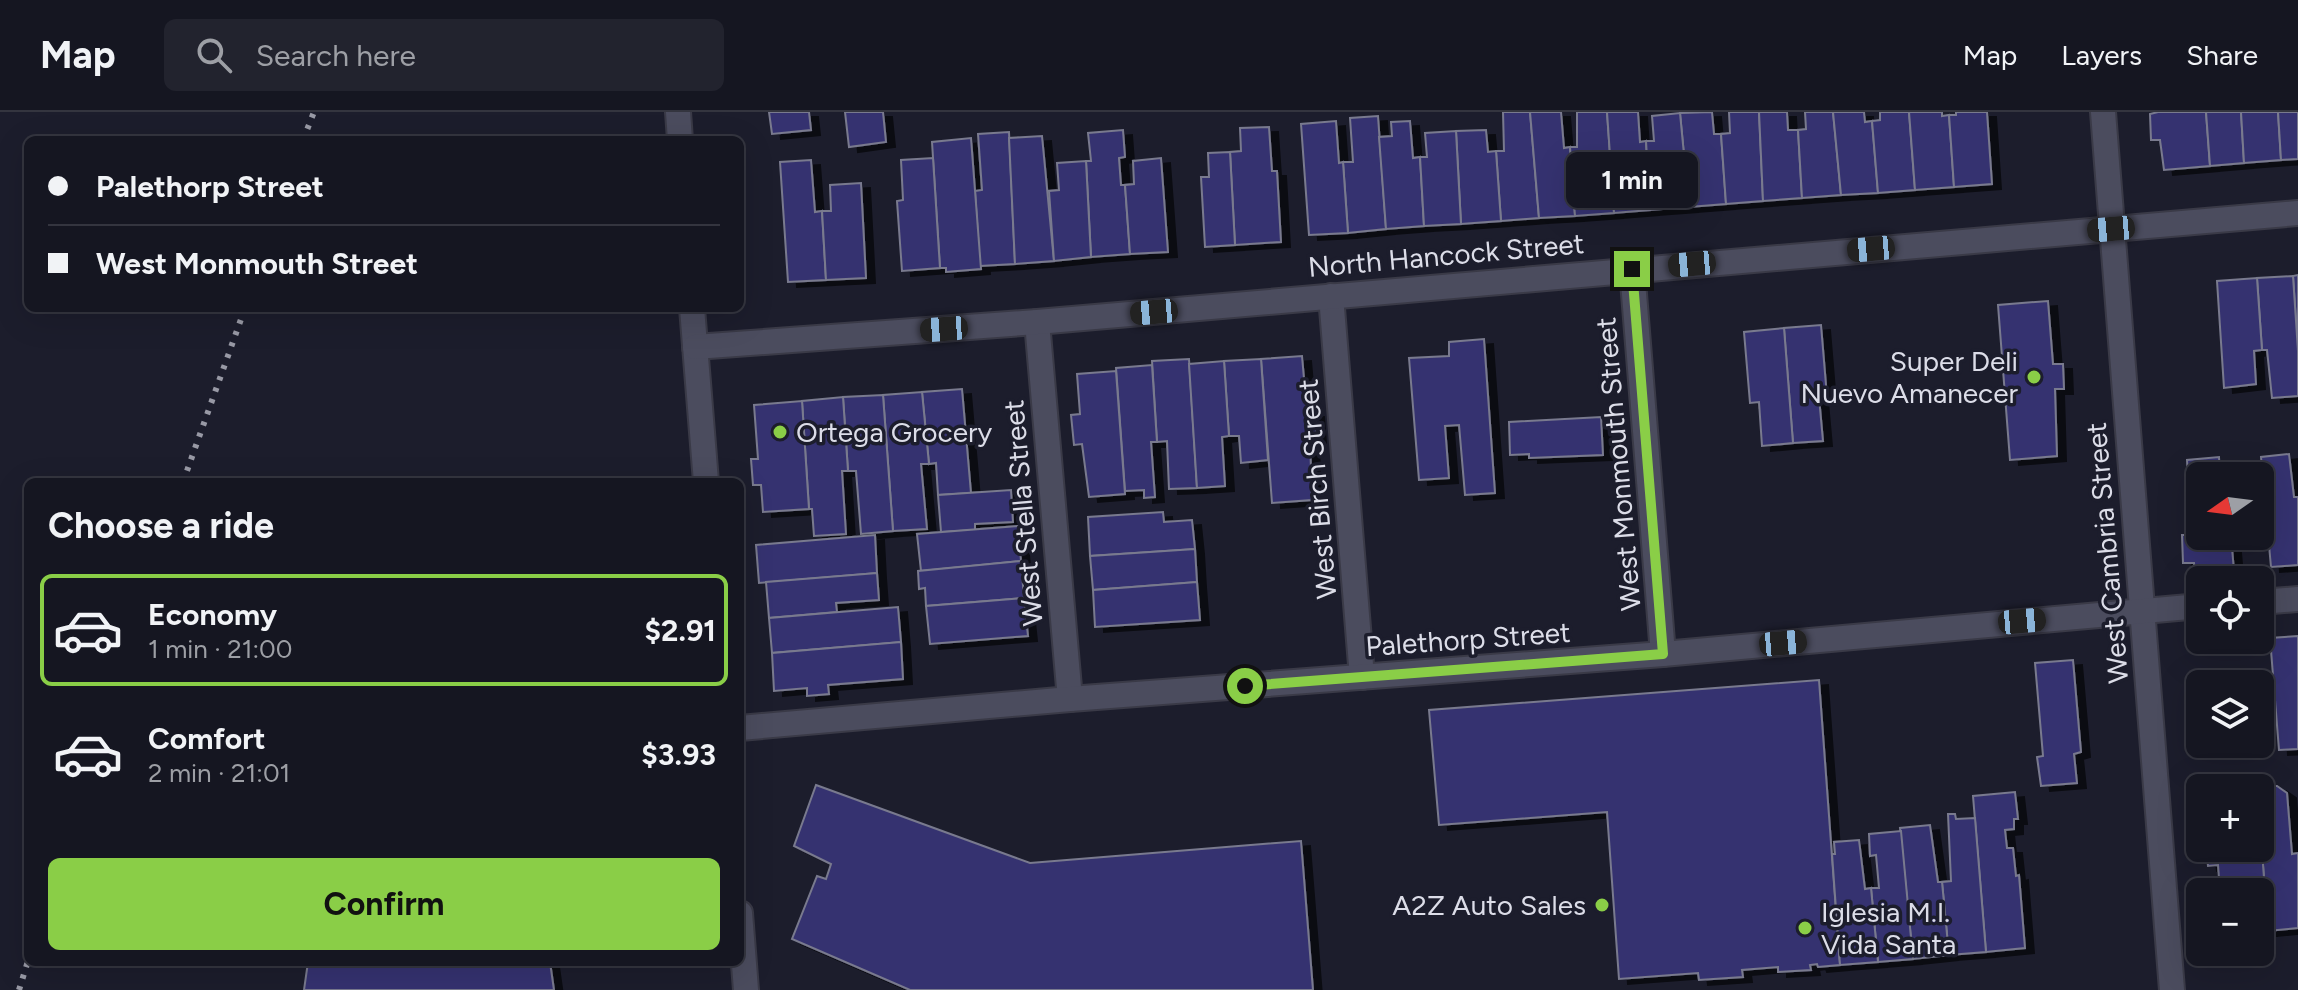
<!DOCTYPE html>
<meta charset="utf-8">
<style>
body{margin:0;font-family:Figtree,sans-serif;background:#22232e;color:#f1f3f6;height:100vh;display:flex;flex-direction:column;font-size:30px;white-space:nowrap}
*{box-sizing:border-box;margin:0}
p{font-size:26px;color:#9d9fa5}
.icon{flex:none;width:44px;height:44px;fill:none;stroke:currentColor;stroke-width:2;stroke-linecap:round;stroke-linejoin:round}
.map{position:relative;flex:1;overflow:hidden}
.details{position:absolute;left:24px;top:366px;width:720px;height:488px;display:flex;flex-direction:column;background:#151621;border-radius:12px;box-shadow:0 8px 32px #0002,0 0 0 2px #34353f}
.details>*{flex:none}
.banner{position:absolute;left:24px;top:24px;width:720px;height:176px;border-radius:12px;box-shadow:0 8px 32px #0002,0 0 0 2px #34353f;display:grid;align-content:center;height:176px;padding:0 24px;background:#151621}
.needle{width:52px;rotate:256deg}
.controls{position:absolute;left:2186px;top:350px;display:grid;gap:16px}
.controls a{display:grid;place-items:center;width:88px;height:88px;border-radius:12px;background:#151621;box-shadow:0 8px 32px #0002,0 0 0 2px #34353f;font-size:40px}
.end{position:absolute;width:36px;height:36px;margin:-18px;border:10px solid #8ace47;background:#111;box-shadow:0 0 0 4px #111}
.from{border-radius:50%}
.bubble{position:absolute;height:56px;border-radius:12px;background:#151621;box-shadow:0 8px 32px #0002,0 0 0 2px #34353f;font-size:26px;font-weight:700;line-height:56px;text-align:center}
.car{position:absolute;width:24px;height:48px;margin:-24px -12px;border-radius:10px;box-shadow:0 0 6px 2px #0007;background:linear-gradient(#222 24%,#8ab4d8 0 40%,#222 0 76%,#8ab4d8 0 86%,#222 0)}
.banner b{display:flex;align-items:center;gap:28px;height:76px;font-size:30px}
.banner b+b{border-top:2px solid #34353f}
.banner i{width:20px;height:20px;background:#f1f3f6}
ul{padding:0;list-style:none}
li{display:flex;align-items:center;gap:24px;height:112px;margin:0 16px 12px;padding:0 8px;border:4px solid transparent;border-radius:12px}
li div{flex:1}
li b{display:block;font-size:30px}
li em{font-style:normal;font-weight:700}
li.current{border-color:#8ace47}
li>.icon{width:72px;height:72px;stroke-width:1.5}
h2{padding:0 24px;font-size:36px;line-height:96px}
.primary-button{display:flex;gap:16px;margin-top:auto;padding:16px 24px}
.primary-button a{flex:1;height:92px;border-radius:12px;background:#8ace47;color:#111;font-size:32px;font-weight:700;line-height:92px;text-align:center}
header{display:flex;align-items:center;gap:48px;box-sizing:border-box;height:112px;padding:0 40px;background:#151621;border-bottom:2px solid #34353f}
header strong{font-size:38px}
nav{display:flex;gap:44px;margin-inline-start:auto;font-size:28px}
.search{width:560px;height:72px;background:#22232e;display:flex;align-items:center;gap:20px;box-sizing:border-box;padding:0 28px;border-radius:12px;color:#9d9fa5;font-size:30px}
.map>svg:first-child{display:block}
</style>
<header>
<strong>Map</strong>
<div class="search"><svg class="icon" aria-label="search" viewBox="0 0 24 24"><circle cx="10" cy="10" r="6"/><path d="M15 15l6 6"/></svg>Search here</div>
<nav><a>Map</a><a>Layers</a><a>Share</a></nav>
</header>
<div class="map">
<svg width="2298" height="878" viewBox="0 0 2298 878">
<defs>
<filter id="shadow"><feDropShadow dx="9" dy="5" stdDeviation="0" flood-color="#0009"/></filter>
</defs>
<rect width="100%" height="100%" fill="#1c1d2c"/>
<g fill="#363370" stroke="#797a8e" stroke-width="2" filter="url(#shadow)">
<polygon points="769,0 809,0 811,18 772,22"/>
<polygon points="845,0 883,0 886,30 849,35"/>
<polygon points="1503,0 1530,0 1539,106 1501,109 1496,39 1504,39"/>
<polygon points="1530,0 1561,0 1564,36 1570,35 1575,104 1539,106"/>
<polygon points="1577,0 1607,0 1614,101 1575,104 1570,35 1577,35"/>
<polygon points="1607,0 1638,0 1640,30 1646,29 1650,98 1614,101"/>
<polygon points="1712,0 1714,22 1721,22 1726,92 1689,95 1680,1"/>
<polygon points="1729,0 1759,0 1763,89 1726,92 1721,22 1730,21"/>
<polygon points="1759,0 1787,0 1788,18 1798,18 1802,86 1763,89"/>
<polygon points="1805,0 1833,0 1841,83 1802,86 1798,18 1806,17"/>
<polygon points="1833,0 1864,0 1865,10 1872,9 1878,81 1841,83"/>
<polygon points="1880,0 1909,0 1915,78 1878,81 1872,9 1880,8"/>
<polygon points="1909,0 1942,0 1942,4 1949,3 1954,75 1915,78"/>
<polygon points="1956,0 1987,0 1992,72 1954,75 1949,3 1956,3"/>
<polygon points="2158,0 2206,0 2210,54 2164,58 2160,28 2151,28 2150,2"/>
<polygon points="2206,0 2241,0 2244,51 2210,54"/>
<polygon points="2241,0 2278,0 2281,48 2244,51"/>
<polygon points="2278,0 2298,0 2298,47 2281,48"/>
<polygon points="1680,1 1689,95 1650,98 1646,29 1654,29 1652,4"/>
<polygon points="1378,4 1386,117 1348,121 1343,50 1353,50 1350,6"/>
<polygon points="1336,9 1339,51 1343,50 1348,121 1309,123 1301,12"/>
<polygon points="1410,9 1413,46 1420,45 1424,114 1386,117 1379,25 1392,24 1391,10"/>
<polygon points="1269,15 1272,59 1277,59 1281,130 1235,133 1230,40 1241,39 1240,16"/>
<polygon points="1123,18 1125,45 1119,46 1121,73 1125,73 1130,142 1091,145 1086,49 1091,49 1088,21"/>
<polygon points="1486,18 1488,40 1496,39 1501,109 1461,112 1456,19"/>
<polygon points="1456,19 1461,112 1424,114 1420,45 1427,45 1425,21"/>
<polygon points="1009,20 1015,152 980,154 975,79 982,78 978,22"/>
<polygon points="1042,24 1054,149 1015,152 1009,26"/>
<polygon points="971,26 981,157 946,160 946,156 940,156 932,30"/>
<polygon points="1230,40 1235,133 1205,135 1201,65 1209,65 1208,41"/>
<polygon points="933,46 940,156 902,159 897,89 903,88 901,48"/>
<polygon points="1161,46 1168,140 1130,142 1125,73 1134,72 1133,49"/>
<polygon points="811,48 815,100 822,99 826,168 788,170 780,50"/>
<polygon points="1086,49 1091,145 1054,149 1049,79 1059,78 1057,51"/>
<polygon points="861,71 866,166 826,168 822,99 831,99 830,73"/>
<polygon points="2298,163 2298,239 2293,164"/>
<polygon points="2293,164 2298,239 2298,284 2272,286 2267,238 2262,238 2257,166"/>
<polygon points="2257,166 2262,238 2254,239 2256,272 2224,276 2217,169"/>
<polygon points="2048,189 2053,252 2063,252 2064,277 2055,277 2057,344 2010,348 1998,193"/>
<polygon points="1821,213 1827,285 1819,285 1823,329 1793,331 1784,216"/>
<polygon points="1784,216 1793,331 1762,334 1759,290 1750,291 1744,220"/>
<polygon points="1484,227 1495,381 1465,383 1459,313 1445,314 1449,366 1419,368 1409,246 1449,244 1449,230"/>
<polygon points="1302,244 1307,301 1315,300 1317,326 1310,327 1312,388 1272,391 1261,247"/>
<polygon points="1189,247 1197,376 1169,377 1167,329 1157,330 1152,249"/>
<polygon points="1261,247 1268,348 1241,351 1239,324 1229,324 1224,249"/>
<polygon points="1224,249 1229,324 1222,325 1225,374 1197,376 1189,252"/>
<polygon points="1152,253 1157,330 1151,330 1155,385 1144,386 1144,378 1125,379 1116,256"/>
<polygon points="1116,259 1125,382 1089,385 1082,332 1074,333 1071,303 1080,302 1077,262"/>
<polygon points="962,277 971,381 938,383 936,351 929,352 922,280"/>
<polygon points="922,280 929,352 921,352 927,417 893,419 883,283"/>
<polygon points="883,283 893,419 861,422 856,359 848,359 843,285"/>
<polygon points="843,285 848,359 842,359 846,422 814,424 812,397 809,397 802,289"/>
<polygon points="802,289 809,397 763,400 761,373 753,373 751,347 758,347 754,293"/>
<polygon points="1601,305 1603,343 1529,346 1529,342 1510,343 1509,310"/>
<polygon points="2289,342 2294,385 2298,385 2298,453 2271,455 2261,345"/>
<polygon points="2219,345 2220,364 2200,364 2200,424 2231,424 2234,459 2195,462 2194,451 2183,451 2182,423 2191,423 2187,348"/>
<polygon points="1011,378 1013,410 975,412 975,418 941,420 938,383"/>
<polygon points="1163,400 1164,410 1192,408 1195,437 1090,444 1088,405"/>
<polygon points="1018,414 1021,449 921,459 917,422"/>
<polygon points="875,423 877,461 759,471 756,433"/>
<polygon points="1195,437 1197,470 1093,478 1090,444"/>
<polygon points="1021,449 1024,486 926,494 925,476 919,477 918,459"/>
<polygon points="877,461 879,488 836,491 837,500 769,506 766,470"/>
<polygon points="1197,470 1200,508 1095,515 1093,478"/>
<polygon points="1024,486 1028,524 930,532 926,494"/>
<polygon points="898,495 901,530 772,541 769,506"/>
<polygon points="2298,524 2298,637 2279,638 2270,526"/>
<polygon points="901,530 903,567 828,573 829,582 807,584 807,576 774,579 772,541"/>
<polygon points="2073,548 2081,640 2074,642 2077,671 2041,674 2037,645 2043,644 2035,551"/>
<polygon points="1819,568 1840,853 1818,855 1817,852 1810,853 1811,858 1778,860 1778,855 1742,858 1743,865 1699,868 1698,861 1619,867 1607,700 1439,713 1429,598"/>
<polygon points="2256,663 2257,676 2212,676 2211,666"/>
<polygon points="816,673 1030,751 1301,729 1313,878 910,878 792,827 817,764 826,767 831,752 794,734"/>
<polygon points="2266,674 2277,674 2287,681 2292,742 2298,741 2298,816 2268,819 2260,713 2260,681"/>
<polygon points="2015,680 2018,707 2014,707 2014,717 2005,718 2007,736 2013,736 2016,764 2019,763 2025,836 1986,840 1973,684"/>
<polygon points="1948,702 1955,702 1956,707 1975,706 1986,840 1949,843 1942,770 1951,769"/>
<polygon points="1930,713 1938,770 1942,770 1949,843 1913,847 1900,716"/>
<polygon points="2260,713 2268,819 2260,819 2260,780 2220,780 2218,753 2208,754 2206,736 2260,736"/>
<polygon points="1901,719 1913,847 1878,850 1871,776 1879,776 1876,743 1870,744 1869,722"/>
<polygon points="1859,728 1865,777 1871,776 1878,850 1840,853 1832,742 1835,742 1834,730"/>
<polygon points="308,850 550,850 554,878 304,878"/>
</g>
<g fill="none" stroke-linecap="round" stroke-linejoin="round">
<defs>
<g id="minor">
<polyline points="678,0 680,28"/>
<polyline points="2103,0 2172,878"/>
<polyline points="1632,157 1663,542"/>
<polyline points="1331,184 1362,565"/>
<polyline points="692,196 706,370"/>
<polyline points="1037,210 1070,587"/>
<polyline points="695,235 1037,210 2298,101"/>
<polyline points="2260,490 2298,487"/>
<polyline points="740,616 1070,587 1663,542 2200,494"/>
<polyline points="740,801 746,878"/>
</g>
</defs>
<use href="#minor" stroke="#3a3a47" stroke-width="28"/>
<use href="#minor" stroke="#4b4c5e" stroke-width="24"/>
<g stroke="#9899a5" stroke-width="6" stroke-dasharray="4 8" stroke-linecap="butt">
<polyline points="303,28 314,0"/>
<polyline points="183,370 245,196"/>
<polyline points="19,878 28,849"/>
</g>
</g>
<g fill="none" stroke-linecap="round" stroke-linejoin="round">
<polyline stroke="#8ace47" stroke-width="10" points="1245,574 1663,542 1632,157"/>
</g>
<g fill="#8ace47" stroke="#1c1d2c" stroke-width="3">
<circle cx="2034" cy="265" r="8"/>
<circle cx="780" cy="320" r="8"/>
<circle cx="1602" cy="793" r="8"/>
<circle cx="1805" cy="816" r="8"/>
</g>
<g text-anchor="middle" stroke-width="7" stroke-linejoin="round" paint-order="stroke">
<g font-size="28" fill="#dcdde8" stroke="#1c1d2c">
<text transform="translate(1446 143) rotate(-5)" y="10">North Hancock Street</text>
<text transform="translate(1618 352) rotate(-95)" y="10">West Monmouth Street</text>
<text transform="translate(1317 377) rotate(-95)" y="10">West Birch Street</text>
<text transform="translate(1023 401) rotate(-95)" y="10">West Stella Street</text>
<text transform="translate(2107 441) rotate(-95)" y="10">West Cambria Street</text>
<text transform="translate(1468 527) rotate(-4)" y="10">Palethorp Street</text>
</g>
<g font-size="28" fill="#dcdde8" stroke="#1c1d2c" text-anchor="end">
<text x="2018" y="259">Super Deli<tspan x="2018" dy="32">Nuevo Amanecer</tspan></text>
<text x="796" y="330" text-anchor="start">Ortega Grocery</text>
<text x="1586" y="803">A2Z Auto Sales</text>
<text x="1821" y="810" text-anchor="start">Iglesia M.I.<tspan x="1821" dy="32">Vida Santa</tspan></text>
</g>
</g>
</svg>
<div class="controls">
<a><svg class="needle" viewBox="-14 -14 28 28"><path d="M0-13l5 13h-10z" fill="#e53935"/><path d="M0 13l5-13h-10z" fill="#9d9fa5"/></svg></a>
<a><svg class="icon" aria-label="locate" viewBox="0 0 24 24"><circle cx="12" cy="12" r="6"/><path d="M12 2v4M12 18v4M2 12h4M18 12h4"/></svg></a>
<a><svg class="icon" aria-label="layers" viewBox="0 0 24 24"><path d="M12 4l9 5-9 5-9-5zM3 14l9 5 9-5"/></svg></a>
<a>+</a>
<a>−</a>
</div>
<i class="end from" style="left:1245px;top:574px"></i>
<i class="end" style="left:1632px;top:157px"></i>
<div class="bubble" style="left:1566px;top:40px;width:132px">1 min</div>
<i class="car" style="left:2111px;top:117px;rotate:265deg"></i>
<i class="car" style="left:1871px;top:137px;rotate:265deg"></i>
<i class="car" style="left:1692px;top:152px;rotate:265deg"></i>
<i class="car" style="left:1154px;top:200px;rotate:265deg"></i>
<i class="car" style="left:944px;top:217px;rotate:266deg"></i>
<i class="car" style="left:2022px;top:509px;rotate:85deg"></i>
<i class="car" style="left:1783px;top:531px;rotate:85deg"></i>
<div class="banner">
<b><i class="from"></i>Palethorp Street</b>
<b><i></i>West Monmouth Street</b>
</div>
<section class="details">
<h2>Choose a ride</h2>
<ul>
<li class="current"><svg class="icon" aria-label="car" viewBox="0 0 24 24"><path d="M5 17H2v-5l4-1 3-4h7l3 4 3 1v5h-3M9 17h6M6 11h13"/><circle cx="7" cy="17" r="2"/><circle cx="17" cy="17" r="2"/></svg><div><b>Economy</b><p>1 min · 21:00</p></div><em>$2.91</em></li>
<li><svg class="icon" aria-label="car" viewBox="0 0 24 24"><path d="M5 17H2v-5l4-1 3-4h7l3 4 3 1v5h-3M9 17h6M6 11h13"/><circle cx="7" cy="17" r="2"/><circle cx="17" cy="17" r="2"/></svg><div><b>Comfort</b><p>2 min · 21:01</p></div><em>$3.93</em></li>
</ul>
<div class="primary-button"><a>Confirm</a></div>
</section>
</div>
